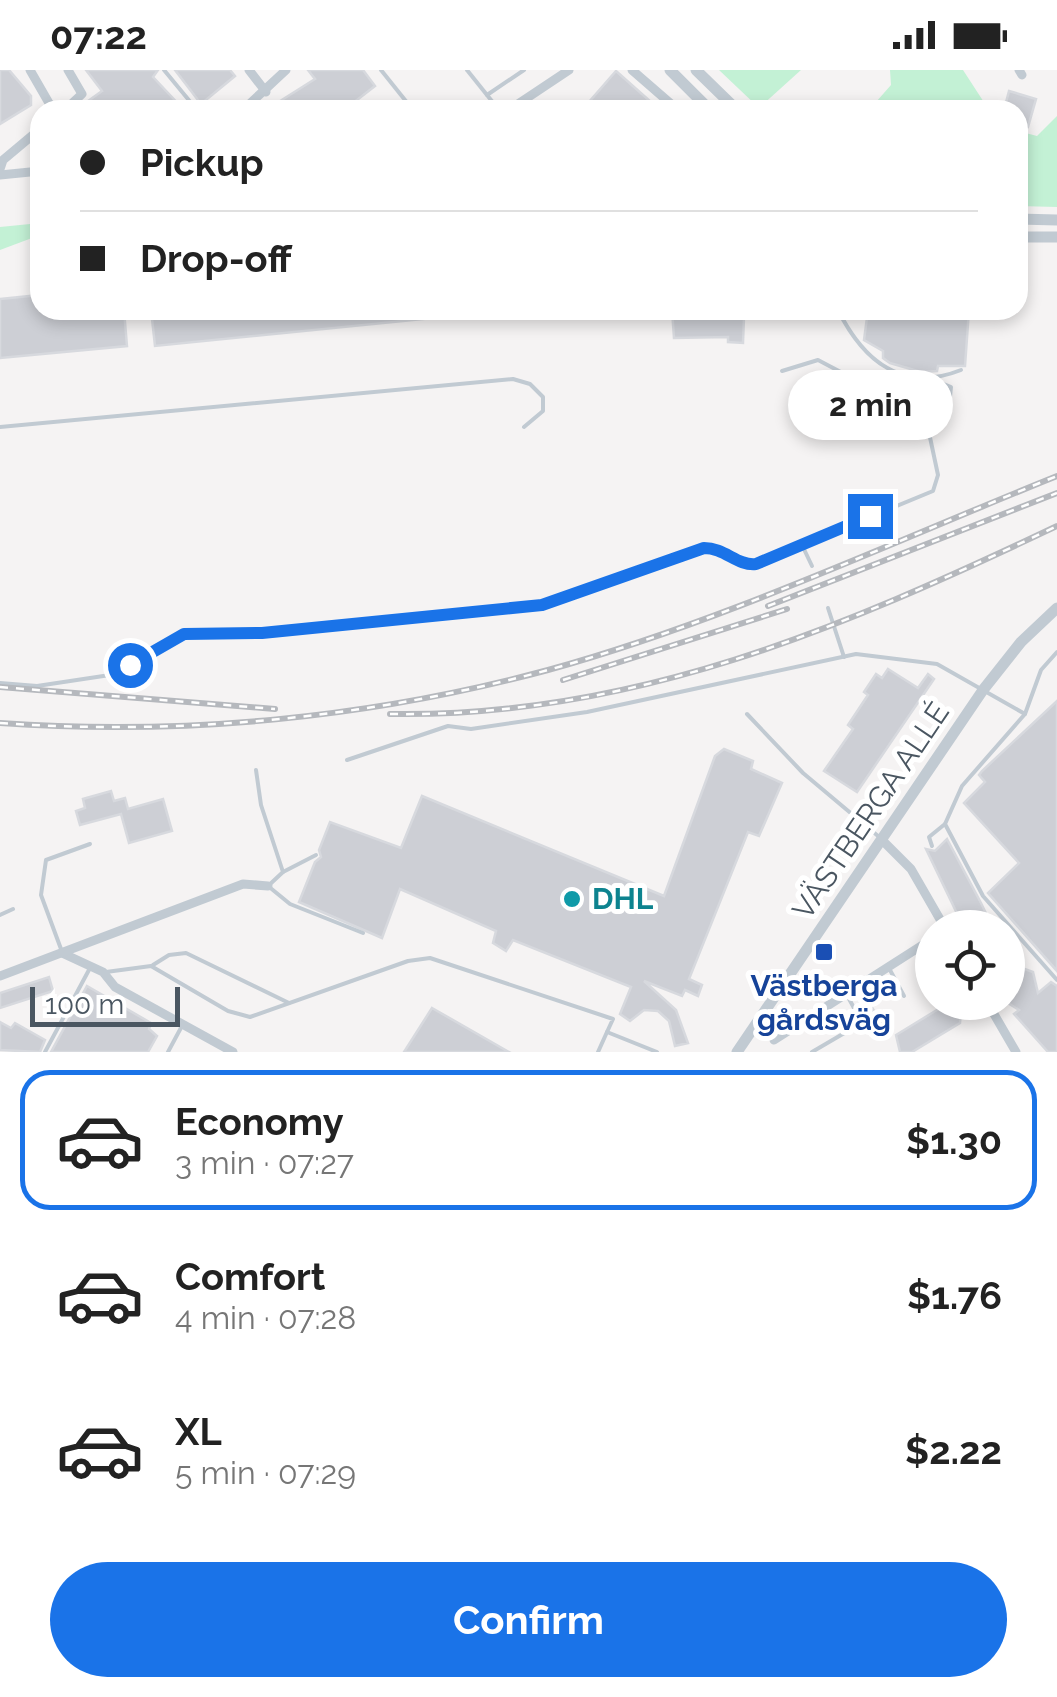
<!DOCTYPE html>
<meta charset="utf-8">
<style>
body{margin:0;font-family:Raleway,sans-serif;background:#f6f6f6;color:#222;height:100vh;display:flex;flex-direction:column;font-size:38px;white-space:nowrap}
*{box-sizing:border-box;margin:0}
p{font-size:32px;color:#767676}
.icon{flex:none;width:55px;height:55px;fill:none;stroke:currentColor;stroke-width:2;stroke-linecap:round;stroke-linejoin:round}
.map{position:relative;height:982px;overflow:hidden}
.drawer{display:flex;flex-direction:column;background:#fff;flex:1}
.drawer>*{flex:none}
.hud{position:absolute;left:30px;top:30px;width:998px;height:220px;border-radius:30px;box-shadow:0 5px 15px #0003;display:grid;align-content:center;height:220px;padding:0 50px;background:#fff}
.fabs{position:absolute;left:915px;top:840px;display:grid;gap:20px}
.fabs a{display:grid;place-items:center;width:110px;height:110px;border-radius:50%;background:#fff;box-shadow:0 5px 15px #0003;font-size:50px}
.scale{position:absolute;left:30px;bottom:25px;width:150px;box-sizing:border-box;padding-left:10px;border:5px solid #4a5661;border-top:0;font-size:28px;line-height:35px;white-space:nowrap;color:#4a5661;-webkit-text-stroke:8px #fff;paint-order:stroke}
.end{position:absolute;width:45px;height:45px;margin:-22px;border:12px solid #1a73e8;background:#fff;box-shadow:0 0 0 5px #fff}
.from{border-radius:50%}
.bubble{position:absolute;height:70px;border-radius:35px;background:#fff;box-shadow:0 5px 15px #0003;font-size:32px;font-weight:700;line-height:70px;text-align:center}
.hud b{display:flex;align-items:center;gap:35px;height:95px;font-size:38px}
.hud b+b{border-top:2px solid #e0e0e0}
.hud i{width:25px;height:25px;background:#222}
ul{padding:18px 0 0;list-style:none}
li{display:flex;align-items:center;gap:30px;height:140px;margin:0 20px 15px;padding:0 30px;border:5px solid transparent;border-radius:30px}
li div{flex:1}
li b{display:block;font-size:38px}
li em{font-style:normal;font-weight:700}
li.selected{border-color:#1a73e8}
li>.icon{width:90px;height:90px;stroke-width:1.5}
.action{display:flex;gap:20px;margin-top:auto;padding:20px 50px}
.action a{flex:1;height:115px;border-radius:60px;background:#1a73e8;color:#fff;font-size:40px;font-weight:700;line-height:115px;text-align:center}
.status{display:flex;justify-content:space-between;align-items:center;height:70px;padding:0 50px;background:#fff;direction:ltr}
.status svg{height:28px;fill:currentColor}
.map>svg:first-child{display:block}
</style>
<div class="status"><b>07:22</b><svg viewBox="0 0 49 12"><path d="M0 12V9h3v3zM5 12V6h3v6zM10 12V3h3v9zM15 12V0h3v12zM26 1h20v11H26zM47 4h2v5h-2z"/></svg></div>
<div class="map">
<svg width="1057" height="982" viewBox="0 0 1057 982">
<rect width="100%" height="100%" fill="#f5f3f3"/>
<g fill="#c3f1d5">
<polygon points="719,0 801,0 759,38"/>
<polygon points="890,0 963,0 989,40 869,40 891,15"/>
<polygon points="1057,46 1057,137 1018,136 1018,61 1037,66"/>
<polygon points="40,153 40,165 0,180 0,157"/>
</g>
<g fill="#cdcfd5" stroke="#d7d9de" stroke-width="2.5">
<polygon points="0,0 9,0 31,26 31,35 0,54"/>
<polygon points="86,0 158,0 153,7 184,40 89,40 84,34 102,21"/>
<polygon points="175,0 230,0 235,6 201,34"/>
<polygon points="308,0 363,0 375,16 344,40 335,36 330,40 266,40 315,9"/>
<polygon points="616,1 660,40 582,40"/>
<polygon points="1009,21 1036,29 1028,57 1018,54 1018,40 1004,40"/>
<polygon points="40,225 40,240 124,240 127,276 0,288 0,229"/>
<polygon points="151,240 433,240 434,248 155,276"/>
<polygon points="672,240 728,240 728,247 744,247 743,273 728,272 728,267 674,268"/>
<polygon points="868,240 969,240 965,296 938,296 937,301 921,302 890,293 883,288 883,281 864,270"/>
<polygon points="888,599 918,618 928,604 934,609 857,722 824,701 853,659 848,655 868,625 864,622 876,604 882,608"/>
<polygon points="1057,631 1057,901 988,823 1019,793 964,733 985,712 979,705 982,701"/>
<polygon points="724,679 753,691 751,699 782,713 759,766 748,762 689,909 702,915 698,926 685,920 682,926 644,911 676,940 688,973 675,976 669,951 658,941 644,940 630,951 620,944 631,917 513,870 506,881 493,873 496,861 400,819 382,868 299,832 315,792 321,787 319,780 330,752 401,778 422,726 664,826 715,686"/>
<polygon points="111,721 114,731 125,728 128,739 163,729 172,761 129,773 121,744 80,755 76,741 85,738 83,729"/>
<polygon points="947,769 981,833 993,858 964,858 926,779 935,781"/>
<polygon points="1008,893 1033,902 1038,923 1051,912 1057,916 1057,982 1048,982 1014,944 1019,940 1008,933"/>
<polygon points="49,907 53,921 0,938 0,923"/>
<polygon points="87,916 151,953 149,959 157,966 148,982 51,982"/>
<polygon points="950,932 961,941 960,953 912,982 900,982 896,965"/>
<polygon points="871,936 883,955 872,962 860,943"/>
<polygon points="432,938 509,982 404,982"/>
<polygon points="0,952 11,958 15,953 45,970 40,982 0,980"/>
</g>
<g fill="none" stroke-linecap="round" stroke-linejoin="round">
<g stroke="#c1cad2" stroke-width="4">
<polyline points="164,0 197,40"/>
<polyline points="381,0 413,40"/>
<polyline points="467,0 499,40"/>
<polyline points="487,25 524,0"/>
<path d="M838,240c26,52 65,83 123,60"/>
<polyline points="782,301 818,290 907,337 928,358"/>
<polyline points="0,357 513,309 530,314 543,327 543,341 524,357"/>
<polyline points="802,475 812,496"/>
<polyline points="828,538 844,587"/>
<polyline points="1057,582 1041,600 1025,644 962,716 945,754 983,826 1057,910"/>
<path d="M0,613l37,3 73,-11 74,-41 78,-1 280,-28 150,-56c36,-5 39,17 64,15l177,-73 5,-16 -10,-47 20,-12 3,-29 -17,-7"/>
<polyline points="747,644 803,703 878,766"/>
<polyline points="347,690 448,656 471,659 587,642 856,584 937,594 1025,644"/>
<polyline points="256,700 261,735 283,802 268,816 290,834 363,863"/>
<polyline points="932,776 929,767 945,754"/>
<polyline points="283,802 316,785"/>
<polyline points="0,845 13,839"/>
<polyline points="61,879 41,825 46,790 90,774"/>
<polyline points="153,895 169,885 186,883 289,933"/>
<polyline points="890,900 904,926"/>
<polyline points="106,902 151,896 228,941 250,947 408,891 430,888 613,949 607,962"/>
<polyline points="45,982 90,898"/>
<polyline points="168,982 183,954"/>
<polyline points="598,982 607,962 657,982"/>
<polyline points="812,982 853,958 854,938 848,927"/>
</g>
<g stroke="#c1cad2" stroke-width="9">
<polyline points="30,0 53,40"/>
<polyline points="249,0 266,22"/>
<polyline points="632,0 678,40"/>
<polyline points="1019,0 1022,5"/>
<polyline points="65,40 82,24 68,0"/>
<polyline points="243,40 286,0"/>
<polyline points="509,40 569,0"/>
<polyline points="0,99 3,90 40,59"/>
<polyline points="0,105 40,101"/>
<polyline points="882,770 911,799 945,858"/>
<polyline points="62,883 103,902 115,917 233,982"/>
<polyline points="0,906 243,814 268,816"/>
<polyline points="987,932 1016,982"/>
<polyline points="774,970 932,869"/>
</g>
<g stroke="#c1cad2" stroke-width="11">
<polyline points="670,0 710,40"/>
<polyline points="696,0 737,40"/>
<polyline points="1018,149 1057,150"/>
<polyline points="1018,167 1057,167"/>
<polyline points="737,982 983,620 1021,572 1057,538"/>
</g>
<defs>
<g id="rail">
<polyline points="768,536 1057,423"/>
<polyline points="563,610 787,539"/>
<polyline points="0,617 275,639"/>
<path d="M390,644c243,4 452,-86 667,-188"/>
<path d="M0,653c183,13 370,-5 548,-53 174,-48 342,-127 509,-194"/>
</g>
</defs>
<use href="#rail" stroke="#b5b8bd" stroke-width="6"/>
<use href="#rail" stroke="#fff" stroke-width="2.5" stroke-dasharray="8" stroke-linecap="butt"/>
</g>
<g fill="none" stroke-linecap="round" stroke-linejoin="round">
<path stroke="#1a73e8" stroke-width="12" d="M130,595l54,-31 78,-1 280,-28 162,-57c21,0 33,18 52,16l114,-48"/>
</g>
<circle fill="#0f9aa8" stroke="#fff" stroke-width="4" cx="572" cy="829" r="10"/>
<rect fill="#1a4fb4" stroke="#fff" stroke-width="4" x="814" y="872" width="20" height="20" rx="5"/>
<g text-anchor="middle" stroke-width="10" stroke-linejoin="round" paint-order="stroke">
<g font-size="30" fill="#4a5661" stroke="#fff">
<text transform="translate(871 741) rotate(-56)" y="10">VÄSTBERGA ALLÉ</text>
</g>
<g font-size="30" font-weight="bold" fill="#0d838f" stroke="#fff" text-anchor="start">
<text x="592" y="839">DHL</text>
</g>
<g font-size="30" font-weight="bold" fill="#164399" stroke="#fff">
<text x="824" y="926">Västberga<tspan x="824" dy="34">gårdsväg</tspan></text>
</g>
</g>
</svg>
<div class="fabs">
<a><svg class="icon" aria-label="locate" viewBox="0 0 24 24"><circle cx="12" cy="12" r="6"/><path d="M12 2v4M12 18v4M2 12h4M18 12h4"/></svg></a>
</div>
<div class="scale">100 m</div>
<i class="end from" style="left:130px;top:595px"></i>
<i class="end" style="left:870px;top:446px"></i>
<div class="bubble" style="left:788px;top:300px;width:165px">2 min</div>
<div class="hud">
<b><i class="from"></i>Pickup</b>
<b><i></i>Drop-off</b>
</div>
</div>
<section class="drawer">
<ul>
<li class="selected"><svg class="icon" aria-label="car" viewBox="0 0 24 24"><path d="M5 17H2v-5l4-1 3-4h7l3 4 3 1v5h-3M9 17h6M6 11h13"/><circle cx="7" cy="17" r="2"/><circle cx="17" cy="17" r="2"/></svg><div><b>Economy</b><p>3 min · 07:27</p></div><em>$1.30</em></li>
<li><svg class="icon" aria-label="car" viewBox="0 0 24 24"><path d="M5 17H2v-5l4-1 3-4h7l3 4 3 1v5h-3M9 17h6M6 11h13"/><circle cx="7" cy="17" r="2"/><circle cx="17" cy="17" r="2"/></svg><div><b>Comfort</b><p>4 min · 07:28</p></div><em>$1.76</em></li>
<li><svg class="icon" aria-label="car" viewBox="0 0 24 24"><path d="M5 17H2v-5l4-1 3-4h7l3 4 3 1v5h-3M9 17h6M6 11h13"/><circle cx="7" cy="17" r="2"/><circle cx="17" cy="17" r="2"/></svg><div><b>XL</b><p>5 min · 07:29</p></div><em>$2.22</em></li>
</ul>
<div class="action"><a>Confirm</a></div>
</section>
